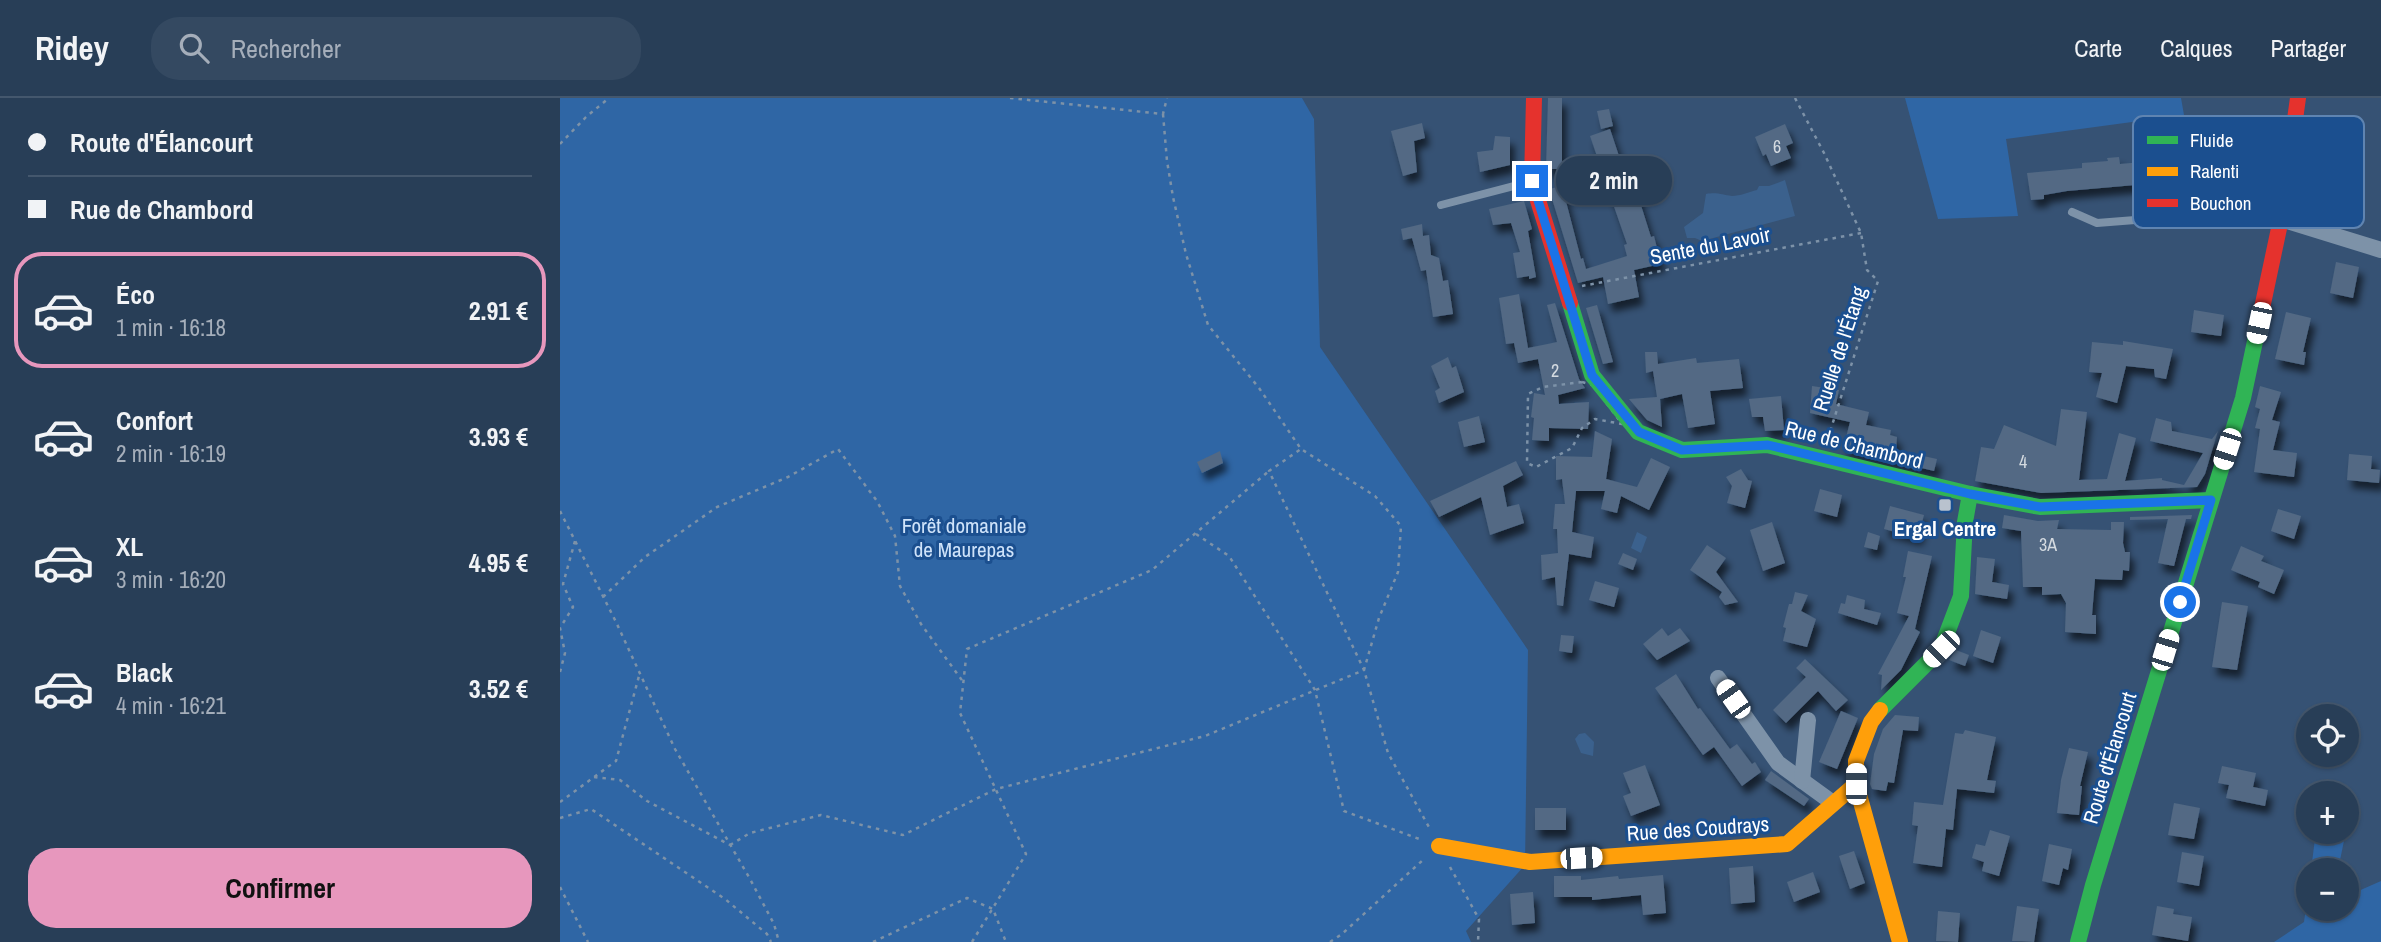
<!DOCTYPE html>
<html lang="fr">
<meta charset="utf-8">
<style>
body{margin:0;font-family:"Archivo Narrow",sans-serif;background:#344961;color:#f1f3f6;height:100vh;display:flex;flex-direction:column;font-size:26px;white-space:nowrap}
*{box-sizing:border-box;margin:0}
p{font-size:23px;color:#a5aeba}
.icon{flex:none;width:38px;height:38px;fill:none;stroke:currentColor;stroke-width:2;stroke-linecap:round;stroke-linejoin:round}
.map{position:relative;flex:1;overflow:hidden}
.drawer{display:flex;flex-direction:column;background:#283e57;width:560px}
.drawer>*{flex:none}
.guide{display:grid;align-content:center;height:154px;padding:0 28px;background:#283e57}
.fabs{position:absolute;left:1736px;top:606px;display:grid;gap:14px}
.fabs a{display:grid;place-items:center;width:63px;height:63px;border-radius:50%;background:#283e57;box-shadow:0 2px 5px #0004,0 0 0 2px #44576d;font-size:35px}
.end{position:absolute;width:32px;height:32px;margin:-16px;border:9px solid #1a73e8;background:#fff;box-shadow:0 0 0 4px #fff}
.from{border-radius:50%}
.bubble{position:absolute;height:49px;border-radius:24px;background:#283e57;box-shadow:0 2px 5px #0004,0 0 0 2px #44576d;font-size:23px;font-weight:700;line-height:49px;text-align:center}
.car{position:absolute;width:21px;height:42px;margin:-21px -10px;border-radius:9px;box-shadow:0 0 5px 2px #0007;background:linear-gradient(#fff 24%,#345 0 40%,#fff 0 76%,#345 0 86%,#fff 0)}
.guide b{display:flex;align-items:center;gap:24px;height:66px;font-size:26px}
.guide b+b{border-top:2px solid #44576d}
.guide i{width:18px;height:18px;background:#f1f3f6}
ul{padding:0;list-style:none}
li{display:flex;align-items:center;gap:21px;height:116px;margin:0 14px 10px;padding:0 14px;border:4px solid transparent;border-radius:28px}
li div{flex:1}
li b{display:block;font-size:26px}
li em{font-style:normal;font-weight:700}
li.selected{border-color:#e797bd}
li>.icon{width:63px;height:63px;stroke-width:1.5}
.action{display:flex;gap:14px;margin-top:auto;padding:14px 28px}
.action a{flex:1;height:80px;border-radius:28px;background:#e797bd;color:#111;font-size:28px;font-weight:700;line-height:80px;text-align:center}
header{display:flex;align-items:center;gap:42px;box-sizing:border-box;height:98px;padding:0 35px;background:#283e57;border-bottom:2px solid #44576d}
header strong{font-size:33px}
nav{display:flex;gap:38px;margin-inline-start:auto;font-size:24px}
.search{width:490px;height:63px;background:#344961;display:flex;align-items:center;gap:18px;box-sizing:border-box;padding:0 24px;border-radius:28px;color:#a5aeba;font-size:26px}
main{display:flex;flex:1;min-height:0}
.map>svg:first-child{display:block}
</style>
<header>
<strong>Ridey</strong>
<div class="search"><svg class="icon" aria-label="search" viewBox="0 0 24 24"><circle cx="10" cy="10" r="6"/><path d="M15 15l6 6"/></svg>Rechercher</div>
<nav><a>Carte</a><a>Calques</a><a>Partager</a></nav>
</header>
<main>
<section class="drawer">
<div class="guide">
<b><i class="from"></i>Route d'Élancourt</b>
<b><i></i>Rue de Chambord</b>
</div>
<ul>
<li class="selected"><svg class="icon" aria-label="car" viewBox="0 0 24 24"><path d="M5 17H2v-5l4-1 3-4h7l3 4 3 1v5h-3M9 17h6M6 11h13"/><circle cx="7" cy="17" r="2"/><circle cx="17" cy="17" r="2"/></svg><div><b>Éco</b><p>1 min · 16:18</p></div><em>2.91 €</em></li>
<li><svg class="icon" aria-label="car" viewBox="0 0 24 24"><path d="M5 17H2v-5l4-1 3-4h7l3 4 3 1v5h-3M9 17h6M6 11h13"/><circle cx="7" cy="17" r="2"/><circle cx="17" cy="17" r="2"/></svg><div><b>Confort</b><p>2 min · 16:19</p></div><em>3.93 €</em></li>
<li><svg class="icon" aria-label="car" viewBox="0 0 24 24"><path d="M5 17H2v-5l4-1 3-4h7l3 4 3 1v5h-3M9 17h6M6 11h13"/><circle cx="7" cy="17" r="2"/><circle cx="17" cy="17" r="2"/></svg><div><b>XL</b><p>3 min · 16:20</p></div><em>4.95 €</em></li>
<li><svg class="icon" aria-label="car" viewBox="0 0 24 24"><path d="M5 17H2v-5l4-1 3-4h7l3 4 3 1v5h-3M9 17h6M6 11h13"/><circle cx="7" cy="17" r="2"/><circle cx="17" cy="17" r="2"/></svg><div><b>Black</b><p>4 min · 16:21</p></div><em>3.52 €</em></li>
</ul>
<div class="action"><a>Confirmer</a></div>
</section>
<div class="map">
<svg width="1821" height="844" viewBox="0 0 1821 844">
<defs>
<filter id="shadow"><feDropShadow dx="4.5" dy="8" stdDeviation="3.5" flood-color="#0009"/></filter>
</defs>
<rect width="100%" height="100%" fill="#365274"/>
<g fill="#2f66a5">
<polygon points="0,0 742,0 754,21 760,249 968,552 965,767 906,833 911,844 0,844"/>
<polygon points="1345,0 1621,0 1624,17 1446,41 1458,118 1378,121"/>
<polygon points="1756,733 1786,733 1778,772 1751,772"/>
<polygon points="1821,783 1821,844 1714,844 1744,824 1748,794 1748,810 1787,810 1787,798"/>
</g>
<g fill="#3b618d">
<path d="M1225,82l10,36 -93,25 -7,-3h-8l-3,-11 19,-14 3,-19c12,-2 16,1 26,2 8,0 17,-4 25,-6l2,-4h10z"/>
<polygon points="1077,434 1087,439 1081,455 1071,450"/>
<polygon points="1025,635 1034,644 1033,658 1021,655 1015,641 1019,636"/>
</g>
<g fill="#526984" filter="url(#shadow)">
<polygon points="988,0 1002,0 1002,71 986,71"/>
<polygon points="1049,11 1053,28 1041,31 1037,13"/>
<polygon points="862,25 865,40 854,43 857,74 843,78 831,33"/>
<polygon points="1225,26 1233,45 1226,48 1231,60 1211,68 1206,56 1203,58 1195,39"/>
<polygon points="1050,31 1063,70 1041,70 1030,38"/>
<polygon points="935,38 950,39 950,67 920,74 917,54 933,52"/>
<polygon points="1657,53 1658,58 1704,53 1706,71 1697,72 1697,75 1667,79 1667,75 1636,78 1636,87 1621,88 1619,74 1597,77 1598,85 1507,93 1484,97 1484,101 1471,102 1467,75 1522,70 1522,65 1548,63 1547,60 1559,59 1560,66 1593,63 1592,59"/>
<polygon points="1064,71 1069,87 1074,85 1091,139 1094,138 1101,166 1074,172 1079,199 1048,206 1043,179 1018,185 989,91 1002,88 1021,161 1023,160 1026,171 1067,158 1064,147 1067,146 1043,77"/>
<polygon points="964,103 972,131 968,133 976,179 969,181 969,178 957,180 953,155 960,154 951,125 933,127 929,111"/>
<polygon points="862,126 863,138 869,137 871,157 879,160 883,183 888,182 893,216 873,219 866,172 861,173 852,140 843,142 841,131"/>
<polygon points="1776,164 1799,169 1793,200 1770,195"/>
<polygon points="959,196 968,250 997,244 987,207 995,205 1019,281 1025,290 998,297 999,306 1029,304 1028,331 989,330 989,343 972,342 974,320 971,319 974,295 985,297 978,261 958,265 954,245 946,246 939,200"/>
<polygon points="1037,207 1053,264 1043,266 1026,210"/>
<polygon points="1634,212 1664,217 1661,238 1631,234"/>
<polygon points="1726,214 1751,220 1743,254 1746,254 1744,267 1715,261"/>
<polygon points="1563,243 1613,251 1606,281 1595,279 1594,271 1566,268 1557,305 1536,299 1542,275 1529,274 1532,244 1563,247"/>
<polygon points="1085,254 1097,254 1098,266 1136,260 1137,265 1179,261 1183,290 1150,293 1155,326 1128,330 1122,296 1100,301 1102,329 1087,322 1069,301 1097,299 1093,273 1086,275"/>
<polygon points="888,259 892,270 896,268 904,294 879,305 875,293 880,290 871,268"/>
<polygon points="1252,288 1279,292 1276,306 1309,314 1306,327 1331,332 1330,337 1337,339 1336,352 1377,361 1374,373 1283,351 1290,324 1250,315"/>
<polygon points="1700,288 1721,294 1712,322 1720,324 1713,352 1737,355 1734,379 1694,374 1700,331 1695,330 1700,311 1695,309"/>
<polygon points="1221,298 1224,332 1205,333 1203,319 1192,319 1189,301"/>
<polygon points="1501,311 1527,314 1519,382 1547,381 1559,335 1576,340 1565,383 1602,380 1602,382 1624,387 1643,355 1590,343 1596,320 1611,324 1612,333 1652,341 1658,333 1645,376 1637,389 1481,395 1415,383 1421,349 1434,351 1444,327 1496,348"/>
<polygon points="919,318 925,344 904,349 898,324"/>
<polygon points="1035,333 1052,341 1046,381 1077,389 1091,360 1110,369 1089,412 1061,398 1057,415 1041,411 1045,393 1016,393 1012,434 1034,439 1031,460 1009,456 1003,508 997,507 995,479 982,482 981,457 998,455 997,431 993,431 995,406 1005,406 1002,381 996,382 996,358 1032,359"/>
<polygon points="660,353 663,365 642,375 637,364"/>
<polygon points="1789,356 1812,358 1811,371 1820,372 1819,385 1787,382"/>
<polygon points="956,363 963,377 943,388 947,409 959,406 964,425 930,437 921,399 879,419 870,403"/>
<polygon points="1181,371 1188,382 1192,383 1185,410 1167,405 1172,388 1166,379"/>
<polygon points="1260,391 1282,397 1277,419 1254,413"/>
<polygon points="1330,408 1364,417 1358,440 1324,431"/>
<polygon points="1718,411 1741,418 1734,441 1711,433"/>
<polygon points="1444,417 1478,423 1499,422 1497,431 1551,432 1551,424 1564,424 1563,445 1565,454 1570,454 1569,473 1563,472 1562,482 1535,481 1532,517 1536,517 1536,536 1505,534 1506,505 1501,496 1482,497 1482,489 1463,489 1461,433 1442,430"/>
<polygon points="1632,417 1631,421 1626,421 1614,468 1598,465 1608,421 1570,422 1570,419"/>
<polygon points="1212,424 1225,465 1203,473 1190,432"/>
<polygon points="1308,434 1320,438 1317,452 1304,449"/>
<polygon points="1147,447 1166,460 1156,474 1178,504 1165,507 1159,499 1162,494 1130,472"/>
<polygon points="1681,448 1704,458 1701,463 1724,472 1714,496 1698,489 1700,484 1671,472"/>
<polygon points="1348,453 1372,458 1355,531 1360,534 1341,572 1321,592 1322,577 1318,576 1349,518 1337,515 1346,479 1343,479"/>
<polygon points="1063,455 1077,461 1073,472 1058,466"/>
<polygon points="1417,459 1435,461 1432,484 1449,487 1447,501 1415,496"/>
<polygon points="1035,483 1059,490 1054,509 1029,502"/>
<polygon points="1235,494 1248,497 1241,513 1256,521 1247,549 1223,543 1226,530 1223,529 1229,506 1232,506"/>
<polygon points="1287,497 1305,502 1304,511 1321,515 1317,527 1278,515 1281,505 1285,506"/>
<polygon points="1662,504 1688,508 1677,572 1652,569"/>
<polygon points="1102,530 1108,538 1120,530 1130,543 1097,562 1083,546"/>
<polygon points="1421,532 1441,539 1433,565 1413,558"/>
<polygon points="1001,537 1014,538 1012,555 999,553"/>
<polygon points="1396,552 1409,557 1405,568 1389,562"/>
<polygon points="1245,561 1288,602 1276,613 1258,593 1226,625 1213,612 1246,579 1236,570"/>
<polygon points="1116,576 1138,611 1140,610 1170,651 1177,646 1192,666 1195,664 1201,674 1182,688 1154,649 1143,657 1095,590"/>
<polygon points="1281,613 1298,620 1277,671 1259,664"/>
<polygon points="1335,617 1359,619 1358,633 1343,632 1334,685 1328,684 1326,693 1312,691 1310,686 1314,656 1323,631"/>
<polygon points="1405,632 1436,639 1427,682 1436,683 1434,695 1397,691 1393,732 1386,731 1382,769 1353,765 1358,728 1352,727 1354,704 1383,707 1395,635 1403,636"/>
<polygon points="1509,650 1528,654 1520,688 1522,688 1519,717 1497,715 1501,682"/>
<polygon points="1085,667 1100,707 1071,718 1063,698 1071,695 1063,675"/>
<polygon points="1662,668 1696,675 1693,689 1708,692 1705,708 1666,700 1669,687 1658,685"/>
<polygon points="1211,673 1249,701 1244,708 1205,682"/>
<polygon points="1614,705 1640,710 1634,741 1608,737"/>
<rect x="975" y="710" width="31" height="22"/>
<polygon points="1430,732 1450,738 1439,778 1422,773 1424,764 1412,760 1416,746 1425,748"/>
<polygon points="1489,746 1512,751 1508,772 1503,770 1499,787 1482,783"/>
<polygon points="1294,753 1305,785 1290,791 1279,758"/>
<polygon points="1622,754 1644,758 1639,788 1617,784"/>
<polygon points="1193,768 1195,804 1171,806 1169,770"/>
<polygon points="1253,774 1260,794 1234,804 1227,784"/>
<polygon points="1103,777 1106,815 1083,817 1081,797 1032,802 1032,799 994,799 994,778 1021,778 1021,782 1058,778 1059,781"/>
<polygon points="973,794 975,825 952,827 950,796"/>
<polygon points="1457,808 1479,811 1474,844 1452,843"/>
<polygon points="1597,808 1614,811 1613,816 1632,819 1628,843 1592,837"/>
<polygon points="1378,813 1400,815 1398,844 1376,843"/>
</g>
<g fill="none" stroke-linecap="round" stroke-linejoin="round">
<g stroke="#7d92a8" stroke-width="2.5" stroke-dasharray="3.5 5" stroke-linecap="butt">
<polyline points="450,0 603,16 607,0"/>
<polyline points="1235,0 1264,55 1301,135 1307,172 1318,183 1267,343"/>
<polyline points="603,16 607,63 613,99 626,156 648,227 699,290 741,351 815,398 841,428 838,474 819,520 804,572 828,655 870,731"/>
<polyline points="0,46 26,19 49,0"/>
<polyline points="1022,188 1301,135"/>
<polygon points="1022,284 1033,287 1062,326 1035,321 1022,330 1012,350 976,369 967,365 968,296 983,289"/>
<polyline points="0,413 56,524 115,651 190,781 214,826 219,844"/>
<polyline points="636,436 669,458 755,592 784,713 862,742"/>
<polyline points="43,499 85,459 157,409 228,379 278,351 317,403 335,438 340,488 361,526 404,585"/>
<polyline points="0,574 5,555 0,530 13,509 3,486 15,443"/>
<polyline points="34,679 60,682 87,703 170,747"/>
<polyline points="0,704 56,663 79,578"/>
<polyline points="0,720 31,711 165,801 207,836 211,844"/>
<polyline points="170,747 190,735 261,717 343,737 436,691 645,638 804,572 709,373 741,351"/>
<polyline points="890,769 919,821 918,844"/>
<polyline points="0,789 28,844"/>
<polyline points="313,844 407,800 433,811 446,844"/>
<polyline points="412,844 466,756 400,615 407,551 592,472 709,373"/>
<polyline points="770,844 782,836 864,761"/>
</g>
<g stroke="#7d92a8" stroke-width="8">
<polyline points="881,107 969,84"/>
<polyline points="1512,114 1537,125 1690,113 1719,121"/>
</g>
<g stroke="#7d92a8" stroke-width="16">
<polyline points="1721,121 1821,152"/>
<polyline points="1158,580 1218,665 1273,705"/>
<polyline points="1242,683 1248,622"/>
</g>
<g stroke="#30b455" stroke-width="16">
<polyline points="1010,205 1032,277 1078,334 1122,352 1207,347 1410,396 1480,409 1651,402"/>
<polyline points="1320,612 1381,551 1401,498 1405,424 1410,396"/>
<polyline points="1518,844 1533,787 1683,300 1701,215"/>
</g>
<g stroke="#ff9f0a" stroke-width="16">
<polyline points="1320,612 1311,624 1296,663 1296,686 1340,844"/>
<polyline points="879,748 970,764 1227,746 1296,686"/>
</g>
<g stroke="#e5322d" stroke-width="16">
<polyline points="974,0 972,83 1010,205"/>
<polyline points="1701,215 1721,121 1738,0"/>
</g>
</g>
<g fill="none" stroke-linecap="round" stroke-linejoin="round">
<polyline stroke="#1a73e8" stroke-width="9" points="972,83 1032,277 1079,334 1122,352 1208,347 1410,396 1480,409 1651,402 1620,504"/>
</g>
<rect fill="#b9c2ce" stroke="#1b4f8f" stroke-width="2.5" x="1378" y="400" width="14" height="14" rx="3.5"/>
<g text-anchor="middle" stroke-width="6" stroke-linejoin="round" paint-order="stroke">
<g font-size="18" fill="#d4dae0">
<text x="1217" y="55">6</text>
<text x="995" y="279">2</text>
<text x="1463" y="370">4</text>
<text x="1488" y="453">3A</text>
</g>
<g font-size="21" fill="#fff" stroke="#1b4f8f">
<text transform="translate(1150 148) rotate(-11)" y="7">Sente du Lavoir</text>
<text transform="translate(1280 251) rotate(-72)" y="7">Ruelle de l'Étang</text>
<text transform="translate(1294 347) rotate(14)" y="7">Rue de Chambord</text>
<text transform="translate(1550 660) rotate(-73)" y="7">Route d'Élancourt</text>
<text transform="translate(1138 731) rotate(-4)" y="7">Rue des Coudrays</text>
</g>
<g font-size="21" fill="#cfe3fa" stroke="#1b4f8f">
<text x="404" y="435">Forêt domaniale<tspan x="404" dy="24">de Maurepas</tspan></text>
</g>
<g font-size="21" font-weight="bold" fill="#fff" stroke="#1b4f8f">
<text x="1385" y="438">Ergal Centre</text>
</g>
</g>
<rect x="1573" y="18" width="231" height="112" rx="10" fill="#1b4f8f" stroke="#5f84b1" stroke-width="2"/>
<rect x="1587" y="38" width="31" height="8" fill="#30b455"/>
<rect x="1587" y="69" width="31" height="9" fill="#ff9f0a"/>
<rect x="1587" y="101" width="31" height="8" fill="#e5322d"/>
<g font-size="19" fill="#fff">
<text x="1630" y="49">Fluide</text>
<text x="1630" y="80">Ralenti</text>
<text x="1630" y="112">Bouchon</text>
</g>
</svg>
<div class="fabs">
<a><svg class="icon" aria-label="locate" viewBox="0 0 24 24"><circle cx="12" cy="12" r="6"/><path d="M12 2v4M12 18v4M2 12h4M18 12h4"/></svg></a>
<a>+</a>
<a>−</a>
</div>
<i class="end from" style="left:1620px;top:504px"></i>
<i class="end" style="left:972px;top:83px"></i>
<div class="bubble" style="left:996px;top:58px;width:116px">2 min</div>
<i class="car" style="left:1699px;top:225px;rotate:192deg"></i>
<i class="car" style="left:1667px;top:351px;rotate:198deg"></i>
<i class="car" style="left:1381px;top:551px;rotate:225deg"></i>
<i class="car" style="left:1605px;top:552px;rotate:17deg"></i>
<i class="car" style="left:1173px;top:601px;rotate:325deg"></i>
<i class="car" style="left:1296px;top:686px;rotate:0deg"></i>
<i class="car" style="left:1021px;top:760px;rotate:86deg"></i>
</div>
</main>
